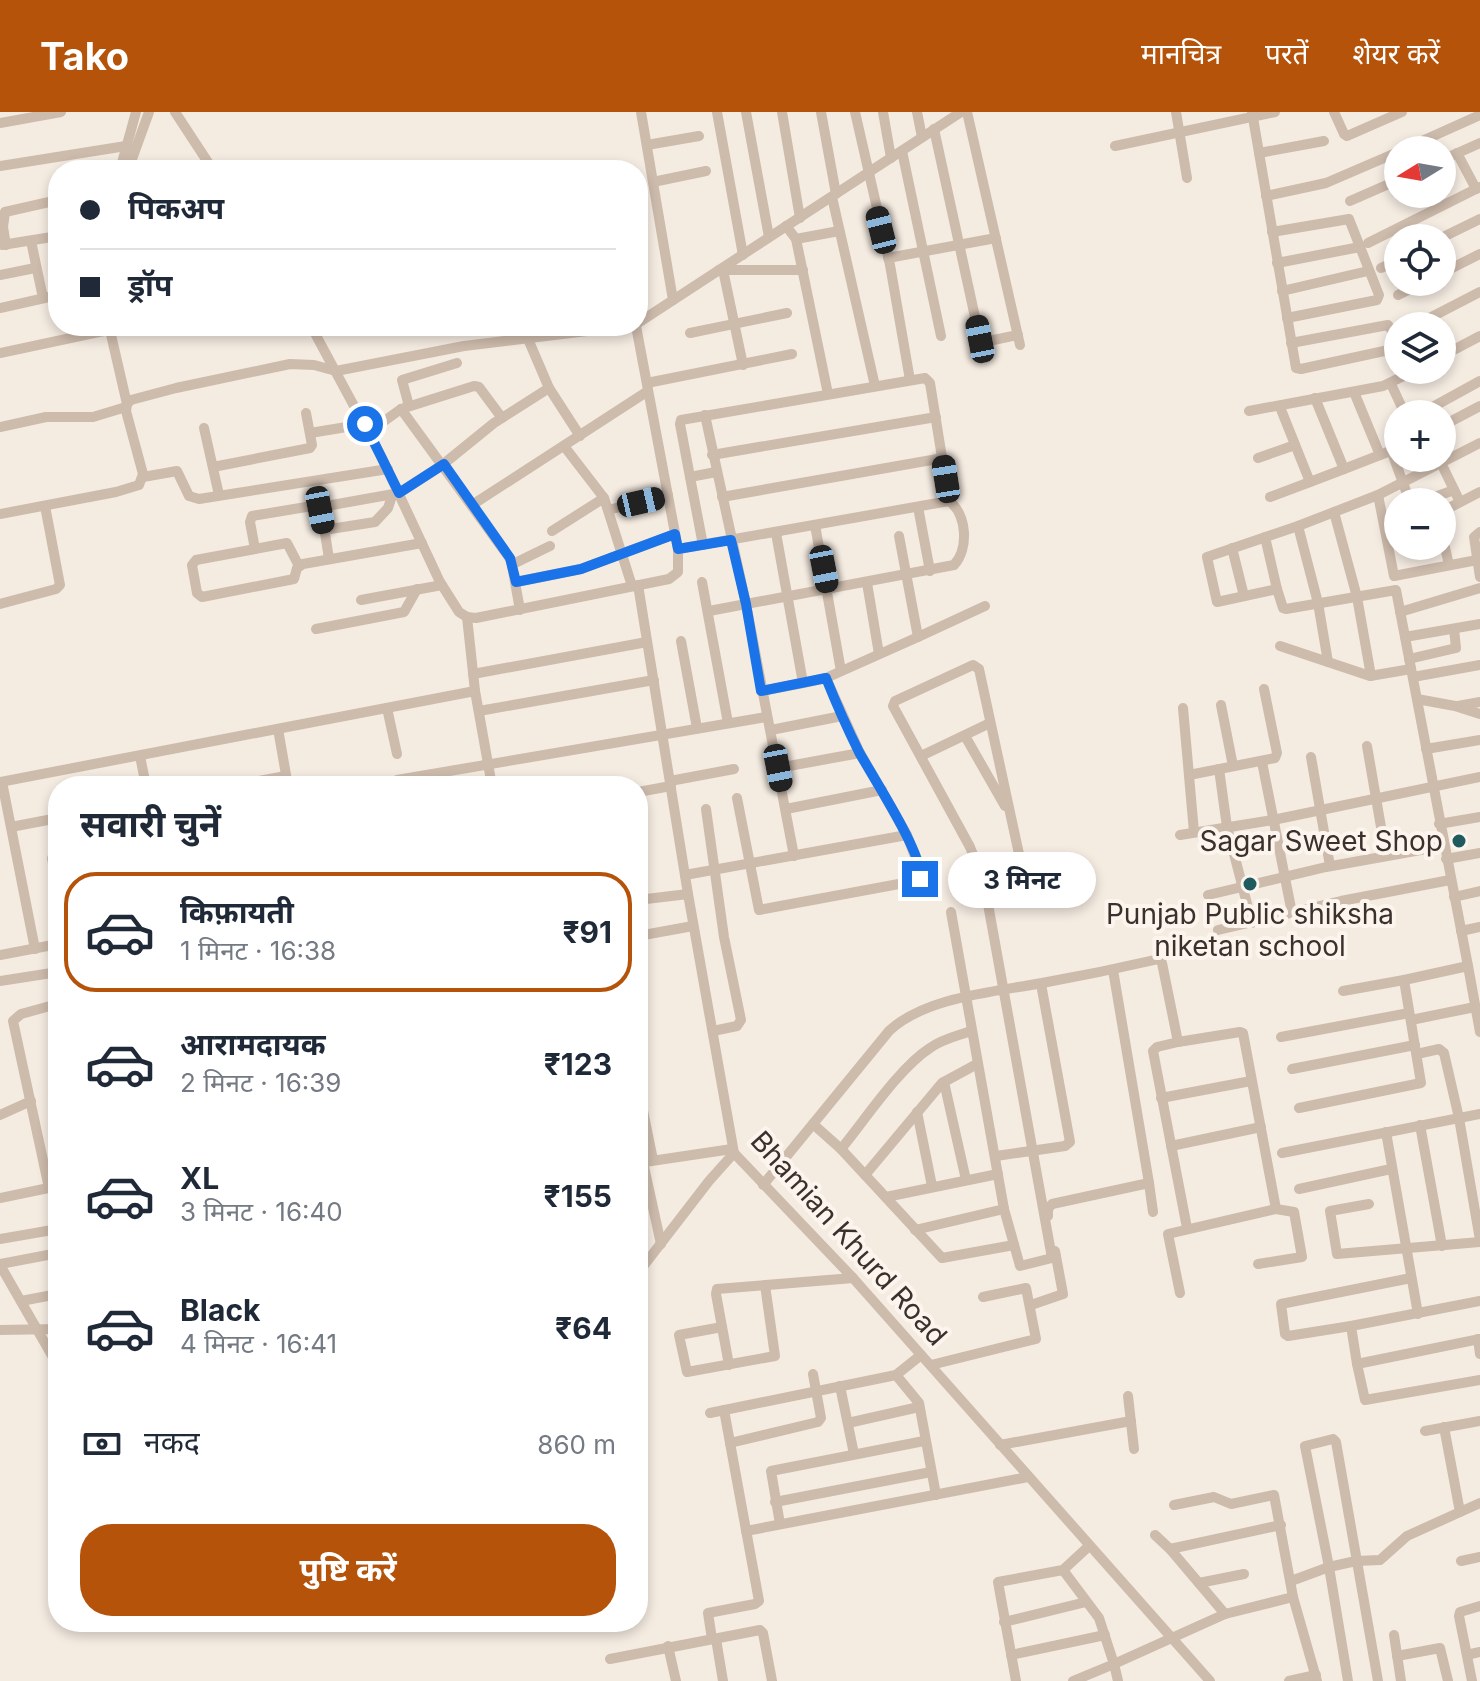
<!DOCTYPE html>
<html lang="hi">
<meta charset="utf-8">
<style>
body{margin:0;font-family:Inter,"Noto Sans Devanagari",sans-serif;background:#f2f2f3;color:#1f2937;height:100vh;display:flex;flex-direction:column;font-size:30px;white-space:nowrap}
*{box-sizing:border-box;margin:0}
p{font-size:26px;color:#747a83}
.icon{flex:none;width:44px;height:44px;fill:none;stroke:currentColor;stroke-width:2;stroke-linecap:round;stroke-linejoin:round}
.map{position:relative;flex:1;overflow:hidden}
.sheet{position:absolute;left:48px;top:664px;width:600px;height:856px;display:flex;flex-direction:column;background:#fff;border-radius:32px;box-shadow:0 4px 12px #0003}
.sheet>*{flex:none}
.hud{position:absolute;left:48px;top:48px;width:600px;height:176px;border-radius:32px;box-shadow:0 4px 12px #0003;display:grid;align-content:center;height:176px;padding:0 32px;background:#fff}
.needle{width:52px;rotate:259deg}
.controls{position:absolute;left:1384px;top:24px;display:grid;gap:16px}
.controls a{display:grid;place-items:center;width:72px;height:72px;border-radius:50%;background:#fff;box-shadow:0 4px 12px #0003;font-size:40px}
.end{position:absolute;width:36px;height:36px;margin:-18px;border:10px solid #1a73e8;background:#fff;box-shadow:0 0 0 4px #fff}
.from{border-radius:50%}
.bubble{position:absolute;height:56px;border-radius:28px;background:#fff;box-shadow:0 4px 12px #0003;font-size:26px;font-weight:700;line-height:56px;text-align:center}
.car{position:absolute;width:24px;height:48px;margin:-24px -12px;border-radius:10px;box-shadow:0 0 6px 2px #0007;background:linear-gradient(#222 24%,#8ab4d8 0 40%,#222 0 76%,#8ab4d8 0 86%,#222 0)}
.hud b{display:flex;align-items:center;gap:28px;height:76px;font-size:30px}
.hud b+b{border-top:2px solid #e0e1e3}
.hud i{width:20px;height:20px;background:#1f2937}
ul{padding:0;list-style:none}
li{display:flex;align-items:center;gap:24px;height:120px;margin:0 16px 12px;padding:0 16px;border:4px solid transparent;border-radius:32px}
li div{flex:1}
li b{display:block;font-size:30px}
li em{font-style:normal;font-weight:700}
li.on{border-color:#b45309}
li>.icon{width:72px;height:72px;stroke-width:1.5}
h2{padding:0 32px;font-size:36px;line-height:96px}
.pay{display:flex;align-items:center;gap:20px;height:88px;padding:0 32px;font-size:30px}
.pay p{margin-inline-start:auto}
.action{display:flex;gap:16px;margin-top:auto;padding:16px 32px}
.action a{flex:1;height:92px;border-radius:32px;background:#b45309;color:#fff;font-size:32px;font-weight:700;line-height:92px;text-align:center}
header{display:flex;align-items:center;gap:48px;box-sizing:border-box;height:112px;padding:0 40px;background:#b45309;color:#fff}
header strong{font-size:38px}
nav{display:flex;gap:44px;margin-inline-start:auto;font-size:28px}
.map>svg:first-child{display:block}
</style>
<header>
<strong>Tako</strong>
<nav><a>मानचित्र</a><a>परतें</a><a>शेयर करें</a></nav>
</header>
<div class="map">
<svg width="1480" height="1569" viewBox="0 0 1480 1569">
<rect width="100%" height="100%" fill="#f4ebe1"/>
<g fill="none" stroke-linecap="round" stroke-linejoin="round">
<g stroke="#cdbbac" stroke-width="10">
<polyline points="175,0 213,58"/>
<polyline points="641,0 673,188"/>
<polyline points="717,0 743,143"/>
<polyline points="746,0 769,125"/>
<polyline points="782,0 800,106"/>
<polyline points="821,0 836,82"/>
<polyline points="855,0 890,153 910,268"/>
<polyline points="883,0 891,46"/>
<polyline points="917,0 922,25"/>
<polyline points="967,0 1020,233"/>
<polyline points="1176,0 1187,66"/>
<polyline points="1252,0 1296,256 1301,257 1398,236"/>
<polyline points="1334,0 1344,22 1347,24 1402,0"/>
<polyline points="0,11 61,0"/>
<polyline points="934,17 980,228 984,230 1018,223"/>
<polyline points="647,33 699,24"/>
<polyline points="1115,34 1275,0"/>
<polyline points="1402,38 1480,3"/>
<polyline points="902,39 941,224"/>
<polyline points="1259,41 1324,29"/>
<polyline points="1457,41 1476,77"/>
<polyline points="1442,48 1480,31"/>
<polyline points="0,54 126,34"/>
<polyline points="120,58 136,0"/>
<polyline points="128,58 149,0"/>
<polyline points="653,70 706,59"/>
<polyline points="1266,84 1326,71 1398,40"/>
<polyline points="832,85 875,274"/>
<polyline points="1350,89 1398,68"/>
<polyline points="786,114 796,127 828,282"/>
<polyline points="1272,120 1349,107 1379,183 1377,188 1287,206"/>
<polyline points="1441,126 1480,107"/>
<polyline points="796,127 839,119"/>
<polyline points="31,129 43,186"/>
<polyline points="1368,131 1480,75"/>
<polyline points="2,133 58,124"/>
<polyline points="6,133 3,115 5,100 58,88"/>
<polyline points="888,146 996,126"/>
<polyline points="1277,151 1360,135"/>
<polyline points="1381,156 1398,148"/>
<polyline points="719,158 803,158"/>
<polyline points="723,158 743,253"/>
<polyline points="1442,161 1480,142"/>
<polyline points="0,163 35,156"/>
<polyline points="1282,179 1368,159"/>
<polyline points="1398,183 1424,170"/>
<polyline points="0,196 58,183"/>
<polyline points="638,211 961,0"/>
<polyline points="109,214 127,292"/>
<polyline points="311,214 382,346 440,470 459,500 467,505 476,506 669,467 678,460 678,437 636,214"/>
<polyline points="1414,214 1480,180"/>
<polyline points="690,221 787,201"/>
<polyline points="1291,231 1388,213 1398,228"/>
<polyline points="0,241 127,214"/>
<polyline points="1442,244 1480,224"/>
<polyline points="647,271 792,242"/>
<polyline points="1391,272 1405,302"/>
<polyline points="549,276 580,324"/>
<polyline points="1354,280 1380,343 1398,336"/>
<polyline points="409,294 402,268 457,251"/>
<polyline points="1280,295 1310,370 1344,357 1315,286"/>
<polyline points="401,297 511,448 520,498"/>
<polyline points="1249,299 1383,274 1416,258"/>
<polyline points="1420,302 1480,269"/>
<polyline points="705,303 746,492 794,744"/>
<polyline points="1442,314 1480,294"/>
<polyline points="0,315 46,305 93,305 126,295"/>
<polyline points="204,316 219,383"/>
<polyline points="369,320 401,297 474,274 479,275 502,306"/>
<polyline points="310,321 365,312"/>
<polyline points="564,334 604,386 632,474"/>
<polyline points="1391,338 1410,390"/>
<polyline points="712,343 936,305"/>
<polyline points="1258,346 1295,333"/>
<polyline points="1442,353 1460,390"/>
<polyline points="213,355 310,336 312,333 306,301"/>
<polyline points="1344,357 1380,343"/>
<polyline points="143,365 177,359 189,384 199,387 388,357"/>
<polyline points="1378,383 1394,464 1477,448"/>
<polyline points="722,385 943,346"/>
<polyline points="1270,385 1310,370"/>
<polyline points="1421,390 1454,378"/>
<polyline points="472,393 648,279"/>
<polyline points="918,395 930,459"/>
<polyline points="608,398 668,383"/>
<polyline points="1445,398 1480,380"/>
<polyline points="1334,400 1357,485 1371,564"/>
<polyline points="0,402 116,380 139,373 143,362 126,299 127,292 131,288 176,276 290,252 314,253 336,259 464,234 628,214"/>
<polyline points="815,413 841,559"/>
<polyline points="1298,414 1318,491 1328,550"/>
<polyline points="324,418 375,410 388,396 392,384"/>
<polyline points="552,419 604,386"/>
<polyline points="1480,420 1474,425 1480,465"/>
<polyline points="1442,422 1449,453"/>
<polyline points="1265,425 1277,477"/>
<polyline points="703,433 690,365 716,360"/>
<polyline points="1232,436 1244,484"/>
<polyline points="255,437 250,410 252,404 312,394 321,395"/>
<polyline points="678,437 949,389 930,271 925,266 681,308 680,312 690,365"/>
<polyline points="329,447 321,395 399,381 441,354 494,311 549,276 528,227"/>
<polyline points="513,452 550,434"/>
<polyline points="299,454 287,431 196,448 192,453 197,481 202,485 294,467 297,456 303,452 422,431"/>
<polyline points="516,470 581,457 675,422"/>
<polyline points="702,470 728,611"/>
<polyline points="867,471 879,542"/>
<polyline points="638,473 688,782 734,1041 853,1166 1210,1569"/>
<polyline points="361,488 442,473"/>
<polyline points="0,492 56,477 60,473 45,394"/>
<path d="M709,499l245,-46c15,-16 13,-51 -5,-64"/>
<polyline points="1400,500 1480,476"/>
<polyline points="467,505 475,579 492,674"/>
<polyline points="316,517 404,500 417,477"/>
<polyline points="918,525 985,494"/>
<polyline points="1405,525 1480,512"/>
<polyline points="681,529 697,616"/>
<polyline points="1280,534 1370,564 1411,557"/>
<polyline points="1409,547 1456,536 1454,517"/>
<polyline points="473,562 647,530"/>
<polyline points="1413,565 1480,553"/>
<polyline points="803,571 826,566 918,525 899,424"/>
<polyline points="761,579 803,571 776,421"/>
<polyline points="1417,587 1455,594 1480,602"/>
<polyline points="1221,593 1233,654"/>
<polyline points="1458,594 1480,590"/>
<polyline points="387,596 397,642"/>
<polyline points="1183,596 1194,720"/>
<polyline points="479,599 654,568"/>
<polyline points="278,617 288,674"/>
<polyline points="771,618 842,604"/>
<polyline points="965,624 1005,694"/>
<polyline points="1367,634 1386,744"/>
<polyline points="1426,637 1480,628"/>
<polyline points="140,644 146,674"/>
<polyline points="921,644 990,611"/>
<polyline points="1311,645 1330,754"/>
<polyline points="1262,650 1292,801"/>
<polyline points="778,656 860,641"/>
<polyline points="1219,657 1227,715 1252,811"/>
<polyline points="1189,663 1275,646 1277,641 1264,577"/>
<polyline points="397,668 766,605"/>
<polyline points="670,669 734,657"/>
<polyline points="0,670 475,579"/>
<polyline points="2,670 35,837"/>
<polyline points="231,674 286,664"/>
<polyline points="638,680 671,674"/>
<polyline points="737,686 759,798 915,769 922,764 907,723 860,641 826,566"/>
<polyline points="706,697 724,825 741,908 737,914 713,919"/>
<polyline points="786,697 882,678"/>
<polyline points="1439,712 1480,705"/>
<polyline points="11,715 58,706"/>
<polyline points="1180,723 1273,708 1480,665"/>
<polyline points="58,741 52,746 58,780"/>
<polyline points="1446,747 1480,741"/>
<polyline points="685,763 907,723"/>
<polyline points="1208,783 1326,755 1443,734"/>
<polyline points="1454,785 1480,779"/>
<polyline points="638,788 688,782"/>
<polyline points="951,800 1004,1097 1020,1154 1052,1146 984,770 970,735 893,594 895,589 973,553 979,557 1019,742 1018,763 984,770"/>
<polyline points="1218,818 1341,789 1450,768"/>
<polyline points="1461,819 1480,815"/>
<polyline points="638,824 693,814"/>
<polyline points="0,843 58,832"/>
<polyline points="1468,854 1396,478 1286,497 1283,496 1277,477 1217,490 1207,445 1298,414 1378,383 1480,331"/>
<polyline points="1113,858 1149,1071"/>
<polyline points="0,869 58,860"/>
<polyline points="1343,879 1404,868"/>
<polyline points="1411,908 1475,895"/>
<polyline points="1281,925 1409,901"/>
<polyline points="1178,930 1240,920 1243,921 1276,1097 1168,1122 1180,1181"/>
<polyline points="1417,942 1439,937 1444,941 1459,1006 1480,1128"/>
<polyline points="1292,957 1415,933"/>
<polyline points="944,970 966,1068"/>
<polyline points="638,974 653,1048"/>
<polyline points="1161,986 1251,969"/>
<polyline points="1299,996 1421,971 1404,868 1468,854 1480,920"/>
<polyline points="917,1000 932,1074"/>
<polyline points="0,1003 31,989"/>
<polyline points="813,1012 841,1037 942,1146 1014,1133"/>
<polyline points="1420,1013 1442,1134"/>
<polyline points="1386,1020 1418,1202"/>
<polyline points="1171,1034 1261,1015"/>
<path d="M841,1037c24,-29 58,-81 89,-101 12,-9 27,-12 41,-17"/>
<polyline points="1282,1041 1480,1002"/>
<polyline points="996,1044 1065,1034 1070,1030 1041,872"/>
<polyline points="643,1050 661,1132"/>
<polyline points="638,1051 732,1037"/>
<polyline points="865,1063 942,971 977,952"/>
<path d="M763,1073l126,-154c36,-34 105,-39 153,-48 39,-7 78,-15 117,-24l3,4 16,79 -21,5 -4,4 34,177"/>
<polyline points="49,1076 13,909 21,902 50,894"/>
<polyline points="53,1076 58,1105"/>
<polyline points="1299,1077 1391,1057"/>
<polyline points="886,1085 998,1062"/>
<polyline points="0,1086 58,1074"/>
<polyline points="1369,1092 1330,1099 1337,1142 1480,1130"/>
<polyline points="1048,1104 1048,1097 1052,1092 1149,1071 1153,1100"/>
<polyline points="915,1118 1004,1097"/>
<polyline points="0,1127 58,1117"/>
<polyline points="0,1152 58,1141"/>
<polyline points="1258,1152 1302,1145 1294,1100 1276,1097"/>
<polyline points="0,1153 58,1254"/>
<polyline points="638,1161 709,1069 734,1041"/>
<polyline points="21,1189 58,1182"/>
<polyline points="1031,1193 1063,1182 1055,1139"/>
<polyline points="1351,1214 1288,1224 1285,1222 1281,1192 1411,1166"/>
<polyline points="722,1215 679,1223 687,1260 775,1244 765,1173"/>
<polyline points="0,1218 58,1217"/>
<polyline points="1478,1227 1480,1242"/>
<polyline points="1480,1227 1357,1252 1365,1288 1480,1268"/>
<polyline points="1357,1252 1351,1214 1480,1189"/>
<polyline points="729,1253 716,1182 717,1177 853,1166"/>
<polyline points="931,1253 1036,1227 1026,1176 983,1185"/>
<polyline points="896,1263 919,1291 936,1383"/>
<polyline points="840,1274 854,1342"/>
<polyline points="1128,1284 1134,1337"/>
<polyline points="710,1301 896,1263 921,1243"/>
<polyline points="848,1311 919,1295"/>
<polyline points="1444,1315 1460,1400 1480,1391"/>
<polyline points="1425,1319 1480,1309"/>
<polyline points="730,1331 818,1310 821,1306 813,1262"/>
<polyline points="1000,1333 1131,1309"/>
<polyline points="775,1390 931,1360"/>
<polyline points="1174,1393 1214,1385 1231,1392 1274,1383 1293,1485 1317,1569"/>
<polyline points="780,1412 771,1359 924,1329"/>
<polyline points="746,1419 1028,1365"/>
<polyline points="1155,1423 1170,1437 1225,1502"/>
<polyline points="1170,1437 1281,1413"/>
<polyline points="1461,1449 1480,1445"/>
<polyline points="1063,1458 1099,1506 1114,1552 1073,1569"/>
<polyline points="1291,1469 1329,1455 1356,1449 1380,1448 1407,1424 1460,1400"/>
<polyline points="1199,1471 1244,1462"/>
<polyline points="1004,1510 1086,1490"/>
<polyline points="1394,1523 1401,1569"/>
<polyline points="712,1527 708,1501 755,1492 759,1489 724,1298"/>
<polyline points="716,1527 723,1569"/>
<polyline points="668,1534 676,1569"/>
<polyline points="1471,1542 1480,1540"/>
<polyline points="1011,1543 1105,1523"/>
<polyline points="1397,1544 1440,1536 1448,1569"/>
<polyline points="610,1547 760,1518 763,1521 772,1569"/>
<polyline points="1016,1569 998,1470 1063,1458 1089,1434"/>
<polyline points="1118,1569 1114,1552 1225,1502 1293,1485"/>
<polyline points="1289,1569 1316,1563"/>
<polyline points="1348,1569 1329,1455 1305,1334 1333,1327 1336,1330 1378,1569"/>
<polyline points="1472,1569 1459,1504 1460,1500 1480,1494"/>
</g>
</g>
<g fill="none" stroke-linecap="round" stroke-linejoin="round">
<path stroke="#1a73e8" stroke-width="10" d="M365,312l34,69 45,-29 66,94 6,24 65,-13 94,-35 3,15 53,-9 15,64 15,87 65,-13c10,25 21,50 33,74 12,22 68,108 61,127"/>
</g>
<g fill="#1f5a5e" stroke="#fbf5ee" stroke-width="3">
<circle cx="1459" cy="729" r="8"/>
<circle cx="1250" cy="772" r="8"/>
</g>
<g text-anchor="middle" stroke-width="8" stroke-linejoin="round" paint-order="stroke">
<g font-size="28" fill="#3b302b" stroke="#fbf5ee" text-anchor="end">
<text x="1443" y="739">Sagar Sweet Shop</text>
<text x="1250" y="812" text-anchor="middle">Punjab Public shiksha<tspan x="1250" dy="32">niketan school</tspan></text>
</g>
<g font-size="28" fill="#3b302b" stroke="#fbf5ee">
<text transform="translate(849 1126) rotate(48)" y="10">Bhamian Khurd Road</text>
</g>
</g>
</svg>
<div class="controls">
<a><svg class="needle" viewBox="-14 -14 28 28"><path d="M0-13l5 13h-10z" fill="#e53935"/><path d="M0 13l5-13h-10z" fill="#747a83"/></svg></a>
<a><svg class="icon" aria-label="locate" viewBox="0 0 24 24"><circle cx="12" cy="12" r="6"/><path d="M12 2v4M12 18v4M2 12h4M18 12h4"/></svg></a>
<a><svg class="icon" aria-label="layers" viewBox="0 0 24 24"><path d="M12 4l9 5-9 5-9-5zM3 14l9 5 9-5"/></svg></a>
<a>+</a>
<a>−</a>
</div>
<i class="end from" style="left:365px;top:312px"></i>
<i class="end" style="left:920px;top:767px"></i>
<div class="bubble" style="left:948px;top:740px;width:148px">3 मिनट</div>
<i class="car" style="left:881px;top:118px;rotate:346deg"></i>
<i class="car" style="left:980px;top:227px;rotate:349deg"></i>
<i class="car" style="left:946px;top:367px;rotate:351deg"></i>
<i class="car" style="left:641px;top:390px;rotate:77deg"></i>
<i class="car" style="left:320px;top:398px;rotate:169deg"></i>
<i class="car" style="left:824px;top:457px;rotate:169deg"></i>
<i class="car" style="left:778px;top:656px;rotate:169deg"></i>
<div class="hud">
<b><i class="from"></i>पिकअप</b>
<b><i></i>ड्रॉप</b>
</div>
<section class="sheet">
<h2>सवारी चुनें</h2>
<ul>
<li class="on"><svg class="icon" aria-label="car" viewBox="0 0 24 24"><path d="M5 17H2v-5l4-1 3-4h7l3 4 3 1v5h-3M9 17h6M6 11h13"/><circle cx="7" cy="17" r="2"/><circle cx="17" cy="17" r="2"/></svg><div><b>किफ़ायती</b><p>1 मिनट · 16:38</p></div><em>₹91</em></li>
<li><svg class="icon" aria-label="car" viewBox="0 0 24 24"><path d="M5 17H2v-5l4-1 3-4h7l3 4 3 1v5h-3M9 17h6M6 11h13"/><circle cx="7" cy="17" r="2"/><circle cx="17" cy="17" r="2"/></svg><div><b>आरामदायक</b><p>2 मिनट · 16:39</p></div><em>₹123</em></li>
<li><svg class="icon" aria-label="car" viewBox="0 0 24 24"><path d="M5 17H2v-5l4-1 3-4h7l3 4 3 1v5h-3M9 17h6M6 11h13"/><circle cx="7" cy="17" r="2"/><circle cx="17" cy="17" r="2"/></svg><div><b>XL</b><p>3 मिनट · 16:40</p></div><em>₹155</em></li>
<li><svg class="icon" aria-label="car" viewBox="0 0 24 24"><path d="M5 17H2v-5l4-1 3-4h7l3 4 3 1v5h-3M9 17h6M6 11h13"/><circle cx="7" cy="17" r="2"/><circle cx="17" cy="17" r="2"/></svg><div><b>Black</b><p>4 मिनट · 16:41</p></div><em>₹64</em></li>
</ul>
<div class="pay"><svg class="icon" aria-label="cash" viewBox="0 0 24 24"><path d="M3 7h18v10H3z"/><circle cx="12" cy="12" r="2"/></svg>नकद<p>860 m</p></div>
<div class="action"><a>पुष्टि करें</a></div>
</section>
</div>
